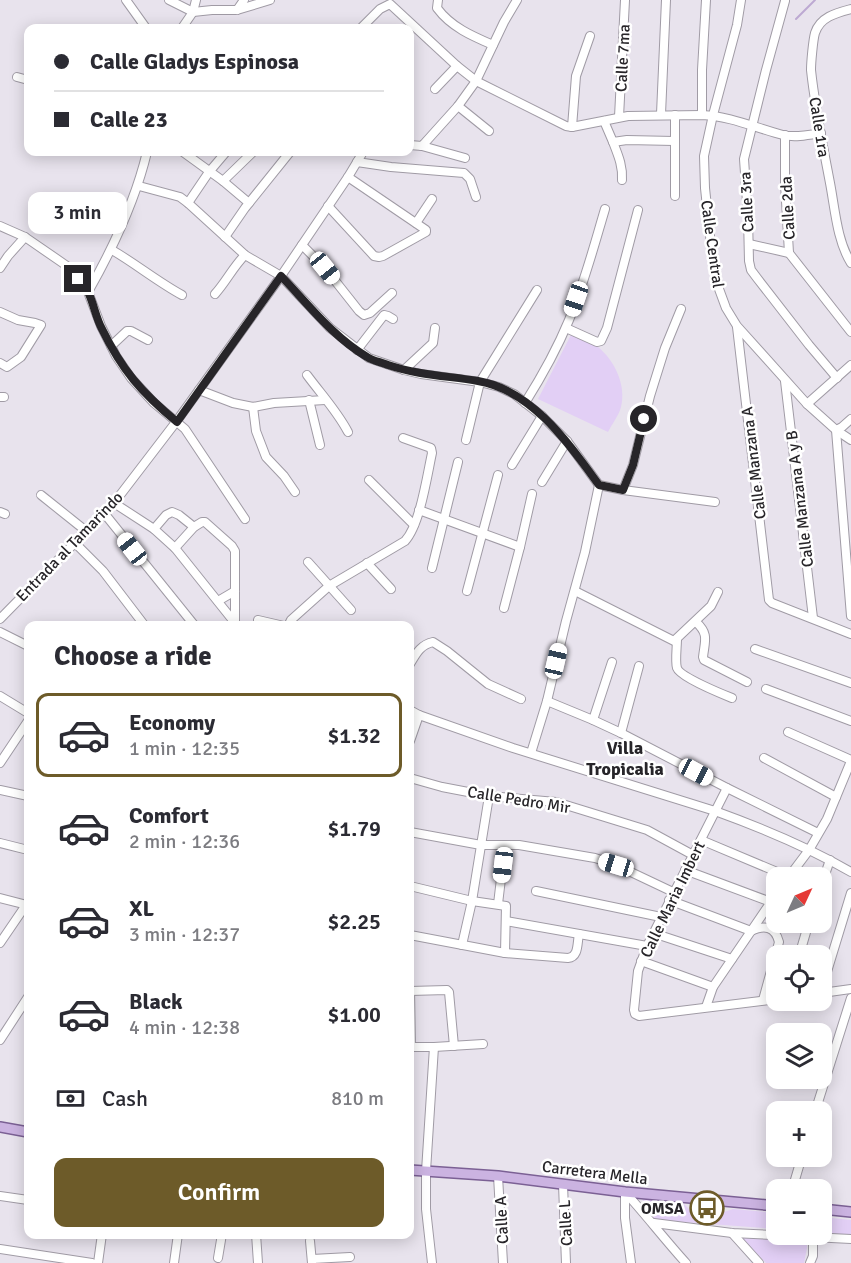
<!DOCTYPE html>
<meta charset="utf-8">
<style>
body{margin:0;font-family:Signika,sans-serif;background:#f7f7f7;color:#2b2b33;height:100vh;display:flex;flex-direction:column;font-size:22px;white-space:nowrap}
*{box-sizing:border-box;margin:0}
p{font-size:20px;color:#7c7c81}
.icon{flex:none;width:33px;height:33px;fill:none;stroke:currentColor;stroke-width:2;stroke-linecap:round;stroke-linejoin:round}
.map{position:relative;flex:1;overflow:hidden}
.panel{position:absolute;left:24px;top:621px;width:390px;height:618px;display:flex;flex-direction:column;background:#fff;border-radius:12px;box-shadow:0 3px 15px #0003}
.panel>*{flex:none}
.top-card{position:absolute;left:24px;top:24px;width:390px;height:132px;border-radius:12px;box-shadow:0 3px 15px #0003;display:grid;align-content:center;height:132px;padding:0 30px;background:#fff}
.needle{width:39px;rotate:46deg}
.fabs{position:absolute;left:766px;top:867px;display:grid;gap:12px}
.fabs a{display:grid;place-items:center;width:66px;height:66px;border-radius:12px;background:#fff;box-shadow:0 3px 15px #0003;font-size:30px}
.end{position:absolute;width:27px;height:27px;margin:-14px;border:8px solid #272529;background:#fff;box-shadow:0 0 0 3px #fff}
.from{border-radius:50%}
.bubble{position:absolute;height:42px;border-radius:12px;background:#fff;box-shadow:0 3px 15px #0003;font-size:20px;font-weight:600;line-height:42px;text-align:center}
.car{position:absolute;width:18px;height:36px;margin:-18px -9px;border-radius:8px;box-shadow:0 0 4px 2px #0007;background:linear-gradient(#fff 24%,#345 0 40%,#fff 0 76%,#345 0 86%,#fff 0)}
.top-card b{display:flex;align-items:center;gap:21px;height:57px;font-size:22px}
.top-card b+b{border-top:2px solid #e1e1e2}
.top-card i{width:15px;height:15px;background:#2b2b33}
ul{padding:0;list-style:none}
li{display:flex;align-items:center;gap:18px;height:84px;margin:0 12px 9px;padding:0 18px;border:3px solid transparent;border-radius:12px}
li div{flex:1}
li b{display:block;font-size:22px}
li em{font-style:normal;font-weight:600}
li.active{border-color:#6d5b29}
li>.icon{width:54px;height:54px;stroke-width:1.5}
h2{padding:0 30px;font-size:27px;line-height:72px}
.pay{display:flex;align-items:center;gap:15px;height:66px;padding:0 30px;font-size:22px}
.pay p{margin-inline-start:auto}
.action{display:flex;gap:12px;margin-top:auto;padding:12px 30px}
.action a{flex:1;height:69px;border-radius:12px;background:#6d5b29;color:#fff;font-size:24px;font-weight:600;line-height:69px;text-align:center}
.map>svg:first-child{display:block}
</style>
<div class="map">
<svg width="851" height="1263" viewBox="0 0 851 1263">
<rect width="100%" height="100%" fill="#e8e3ed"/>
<g fill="#e2cff5">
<path d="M573,331c7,5 14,8 21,13 19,13 33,40 27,63 -2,8 -9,17 -13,25l-70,-33z"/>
<path d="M643,1199l40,4 6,6 35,3 9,-3 44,4v16l-121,-9c-6,-4 -14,-12 -13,-21z"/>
<polygon points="822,1217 851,1220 851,1235 822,1233"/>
<polygon points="740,1236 807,1240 807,1248 804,1263 766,1263"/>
</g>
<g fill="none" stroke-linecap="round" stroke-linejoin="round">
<polyline stroke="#bda9d2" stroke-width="2" points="796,19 815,0"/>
<defs>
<g id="minor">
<polyline points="126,0 146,28"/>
<polyline points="169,0 193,12 212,10 237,10 270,0"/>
<path d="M438,0l-1,8c14,19 35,28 56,37"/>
<polyline points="741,0 737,25 713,115 704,156 705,188 712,255 719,289 726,308 737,326 807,404 836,430 851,440"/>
<polyline points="785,1 766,70 744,159 748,217 749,261 751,270 757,278 809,345 837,378"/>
<path d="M851,9c-15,4 -31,8 -36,24 -2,7 -4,30 -4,37 4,38 12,76 19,113 5,26 7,58 21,80"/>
<polyline points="237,10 244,0"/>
<polyline points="182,28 193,12 196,0"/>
<polyline points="361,28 380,9 390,4 457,66"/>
<polyline points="17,77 28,80"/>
<path d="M435,89l22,-23 19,15 90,45 6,1 56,-11 74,-1c28,1 54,13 81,20 12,3 26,0 38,-2"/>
<polyline points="458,106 489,131"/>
<polyline points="661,114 666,0"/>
<polyline points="675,115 675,196"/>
<polyline points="702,115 702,70 706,0"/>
<polyline points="619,117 625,0"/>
<polyline points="604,121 613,142 627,140 674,141"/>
<polyline points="572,127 576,76 590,36"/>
<polyline points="785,135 785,184 789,253 851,332"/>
<path d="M613,142c5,13 10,24 9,38"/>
<polyline points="410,145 422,146 458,106 476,81 504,22 517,0"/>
<polyline points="422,146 465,158"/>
<polyline points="183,152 223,181 249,203"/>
<polyline points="357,162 391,167 464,173 470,179 476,197"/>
<polyline points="223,181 253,152"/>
<polyline points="139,186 180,197 188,203 245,255 281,276 330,328 369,358 404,370 421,374 480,382 499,387 514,394 542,416 567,441 599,485 623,490 633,465 650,396 665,348 681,309"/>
<polyline points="188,203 209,172 226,152"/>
<polyline points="328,206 374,256 379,257 383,256 426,232 426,230 348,177"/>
<polyline points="416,223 432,199"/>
<polyline points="0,226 25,237 67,266 88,292 101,326 116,356 131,378 154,403 185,429 245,519"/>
<polyline points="225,237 245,208 290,152"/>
<polyline points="749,244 789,253"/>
<polyline points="302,245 325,268 359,311 364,315 370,313 392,293"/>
<path d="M112,250c24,14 46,32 70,45"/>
<polyline points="0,268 8,256 25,237"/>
<path d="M88,292c25,-44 47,-90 59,-140"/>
<path d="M215,294c11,-12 18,-27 30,-39"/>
<polyline points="0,312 18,320 35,323 41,325 21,357 7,367 0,363"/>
<polyline points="737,327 769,600 772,603 851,634"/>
<polyline points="566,328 597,342 601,341 607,328 638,210"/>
<polyline points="111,346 127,331 131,331 148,340"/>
<polyline points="357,350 384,315 388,316 393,319"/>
<polyline points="404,370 433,343 435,328"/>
<path d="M307,375c14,19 30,36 41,57"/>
<polyline points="785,381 813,618"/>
<polyline points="199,390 233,403 253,407 274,403 325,400"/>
<polyline points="0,397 4,397"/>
<polyline points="309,400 320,445"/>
<path d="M525,403c17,-27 32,-54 44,-83 15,-36 25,-74 36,-111"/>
<polyline points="807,404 851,365"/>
<polyline points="253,407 256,431 266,457 284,476 295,492"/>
<polyline points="851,419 842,427 836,430 851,616"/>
<polyline points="466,440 480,382 537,290"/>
<polyline points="512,465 542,416"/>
<polyline points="369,480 414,525"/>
<polyline points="542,482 567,441"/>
<polyline points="623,490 715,502"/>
<polyline points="41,495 86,531"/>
<polyline points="114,503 154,529 175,548 235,623"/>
<polyline points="419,510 520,547"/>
<polyline points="0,512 5,514"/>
<polyline points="104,513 195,626"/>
<polyline points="154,529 166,515 172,512 179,515 194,527"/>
<polyline points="75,543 103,571 145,626"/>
<polyline points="175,548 194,527 202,522 205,522 232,546 235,551 235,625"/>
<polyline points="308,562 351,610"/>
<polyline points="367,563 391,589"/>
<polyline points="432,568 458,462"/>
<polyline points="467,591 498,475"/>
<polyline points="575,591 674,641 711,606 718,592"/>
<polyline points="218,601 235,591"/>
<polyline points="504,608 520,547 532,494"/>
<polyline points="0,619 114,503 176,422 281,276 348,177 363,152"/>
<polyline points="258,620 284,626"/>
<path d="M696,622c13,12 9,18 7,35l1,3 43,22"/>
<path d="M288,626l3,-6 38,-34 76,-45c15,-16 22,-65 27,-88l-1,-5 -28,-10"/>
<polyline points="0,632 28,646"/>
<path d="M677,639c0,7 -2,23 0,29 3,9 45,26 55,30"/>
<polyline points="755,649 851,683"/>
<path d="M410,664c6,-10 10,-19 23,-22l14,9 41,33 33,15"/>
<polyline points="766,689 851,721"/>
<polyline points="0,696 28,713"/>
<polyline points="547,701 593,720 621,733 727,788 818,833"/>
<path d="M410,710l9,5 94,33 202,63c47,17 93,36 136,61"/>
<polyline points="593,720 612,662"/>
<polyline points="788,732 851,760"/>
<polyline points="621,733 639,666"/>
<polyline points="410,741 419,715"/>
<polyline points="531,753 547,701 566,621 585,552 599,485"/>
<polyline points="764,758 836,797"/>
<polyline points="0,763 28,721"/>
<polyline points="410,778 442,787 489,796 556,802 647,830 693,855"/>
<polyline points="727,788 647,946 638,971 634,1010 635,1014 639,1016 777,999"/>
<polyline points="0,790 28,796"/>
<polyline points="410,832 481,845 519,845 595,858 616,865 673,892"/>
<polyline points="701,840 789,877"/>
<polyline points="0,843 28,850"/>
<polyline points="685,870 771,902"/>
<polyline points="788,878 809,850 827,819 851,761"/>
<polyline points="822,883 830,860"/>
<polyline points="410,886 472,901 506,906 505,953"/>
<polyline points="536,891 661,917"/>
<polyline points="0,898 27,905"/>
<path d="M669,900l82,31c13,-6 24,-5 28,11l-16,58"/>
<polyline points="498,904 505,845"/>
<polyline points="506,921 647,946"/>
<polyline points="653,933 732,959"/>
<path d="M410,935l95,18 63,5c11,-1 9,-15 11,-24"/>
<polyline points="0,943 28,902"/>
<polyline points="462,945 472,901 489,796"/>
<polyline points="799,956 809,922"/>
<polyline points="641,961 713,987"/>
<polyline points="822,988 851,893"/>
<polyline points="410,989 411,1047"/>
<polyline points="410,991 447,990 449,992 454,1046"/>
<polyline points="822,993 851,989"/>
<polyline points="706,1007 713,987 777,893"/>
<polyline points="0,1040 28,997"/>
<polyline points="410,1047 434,1047 483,1044"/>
<polyline points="815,1112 851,998"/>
<polyline points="498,1176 503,1263"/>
<polyline points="563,1184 566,1263"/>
<polyline points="792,1190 802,1156"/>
<path d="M625,1192c21,23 40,48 61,71"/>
<polyline points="625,1192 625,1218 631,1263"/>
<polyline points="0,1196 28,1200"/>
<polyline points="654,1223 732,1233 851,1239"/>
<polyline points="732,1233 759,1263"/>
<polyline points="256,1234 258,1263"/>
<polyline points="310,1241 312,1263"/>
<polyline points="0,1249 92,1263"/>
<polyline points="218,1258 222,1234"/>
<polyline points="312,1259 350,1257"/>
<polyline points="98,1263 102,1234"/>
<polyline points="174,1263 178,1234"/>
<polyline points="432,1263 426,1209 426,1171 434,1047"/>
<polyline points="810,1263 813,1256 813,1236"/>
</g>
<g id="major">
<polyline points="0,1127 28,1132"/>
<polyline points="410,1170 498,1176 625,1192 777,1206"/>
<polyline points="822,1209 851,1212"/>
</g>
</defs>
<use href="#minor" stroke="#a09ba5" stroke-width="10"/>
<use href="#major" stroke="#7b6094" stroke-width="12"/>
<use href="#minor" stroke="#fff" stroke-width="8"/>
<use href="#major" stroke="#cbb3e1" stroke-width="9"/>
</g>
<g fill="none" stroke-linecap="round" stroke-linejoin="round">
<path stroke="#272529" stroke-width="8" d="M78,279c3,5 8,10 11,15 5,11 7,24 13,35 20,41 39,63 75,93l104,-146c27,28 52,61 86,81 6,4 14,5 21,8 30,10 60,11 90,16 54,9 91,63 121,104l24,5 10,-25 11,-46"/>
</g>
<defs>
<symbol id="bus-ring" viewBox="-11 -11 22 22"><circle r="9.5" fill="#fff" stroke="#6d5b29" stroke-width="1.5"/><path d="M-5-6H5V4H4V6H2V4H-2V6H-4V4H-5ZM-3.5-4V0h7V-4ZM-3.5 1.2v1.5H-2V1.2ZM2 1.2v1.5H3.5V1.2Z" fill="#6d5b29"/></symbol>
</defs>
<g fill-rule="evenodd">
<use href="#bus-ring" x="688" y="1189" width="38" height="38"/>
</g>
<g text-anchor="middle" stroke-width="5" stroke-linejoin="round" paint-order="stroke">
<g font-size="16" fill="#272529" stroke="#fff">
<text transform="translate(622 58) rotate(-87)" y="6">Calle 7ma</text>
<text transform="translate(820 127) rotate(81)" y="6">Calle 1ra</text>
<text transform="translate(746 202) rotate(-93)" y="6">Calle 3ra</text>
<text transform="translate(787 208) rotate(-93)" y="6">Calle 2da</text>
<text transform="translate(713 244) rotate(82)" y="6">Calle Central</text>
<text transform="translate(753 463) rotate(-97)" y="6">Calle Manzana A</text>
<text transform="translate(799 499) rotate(-97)" y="6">Calle Manzana A y B</text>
<text transform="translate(69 546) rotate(-46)" y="6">Entrada al Tamarindo</text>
<text transform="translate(519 799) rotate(9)" y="6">Calle Pedro Mir</text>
<text transform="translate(672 899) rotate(-64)" y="6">Calle Maria Imbert</text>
<text transform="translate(595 1172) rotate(7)" y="6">Carretera Mella</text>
<text transform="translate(501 1220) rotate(-93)" y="6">Calle A</text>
<text transform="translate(565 1223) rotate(-93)" y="6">Calle L</text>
</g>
<g font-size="16" font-weight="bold" fill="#272529" stroke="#fff" text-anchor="end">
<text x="684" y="1214">OMSA</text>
</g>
<g font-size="18" font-weight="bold" fill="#272529" stroke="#fff">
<text x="625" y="754">Villa<tspan x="625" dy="21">Tropicalia</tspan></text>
</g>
</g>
</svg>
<div class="fabs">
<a><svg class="needle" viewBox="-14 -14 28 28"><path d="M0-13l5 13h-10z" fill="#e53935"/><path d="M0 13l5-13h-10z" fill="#7c7c81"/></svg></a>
<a><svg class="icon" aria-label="locate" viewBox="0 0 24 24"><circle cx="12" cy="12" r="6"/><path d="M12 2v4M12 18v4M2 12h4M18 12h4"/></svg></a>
<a><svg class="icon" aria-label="layers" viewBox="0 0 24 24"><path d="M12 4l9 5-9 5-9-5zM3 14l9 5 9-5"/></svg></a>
<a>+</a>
<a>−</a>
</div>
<i class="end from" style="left:644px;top:419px"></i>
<i class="end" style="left:78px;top:279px"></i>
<div class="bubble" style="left:28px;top:192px;width:99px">3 min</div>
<i class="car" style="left:325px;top:268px;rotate:141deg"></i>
<i class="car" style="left:576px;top:299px;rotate:199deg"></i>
<i class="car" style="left:132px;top:549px;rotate:322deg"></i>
<i class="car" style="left:556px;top:661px;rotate:13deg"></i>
<i class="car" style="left:696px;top:772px;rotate:118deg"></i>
<i class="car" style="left:503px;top:865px;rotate:187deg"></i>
<i class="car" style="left:616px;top:865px;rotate:287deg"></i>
<div class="top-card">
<b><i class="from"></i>Calle Gladys Espinosa</b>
<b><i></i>Calle 23</b>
</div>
<section class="panel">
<h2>Choose a ride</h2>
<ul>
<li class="active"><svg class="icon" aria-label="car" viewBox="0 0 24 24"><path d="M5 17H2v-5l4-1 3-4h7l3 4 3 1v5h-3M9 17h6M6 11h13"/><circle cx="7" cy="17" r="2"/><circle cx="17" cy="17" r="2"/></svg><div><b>Economy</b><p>1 min · 12:35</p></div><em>$1.32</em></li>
<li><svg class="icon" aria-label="car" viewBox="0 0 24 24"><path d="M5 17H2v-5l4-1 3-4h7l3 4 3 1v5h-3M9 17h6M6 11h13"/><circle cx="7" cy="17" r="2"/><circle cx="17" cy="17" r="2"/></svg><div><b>Comfort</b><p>2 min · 12:36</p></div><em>$1.79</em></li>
<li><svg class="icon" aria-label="car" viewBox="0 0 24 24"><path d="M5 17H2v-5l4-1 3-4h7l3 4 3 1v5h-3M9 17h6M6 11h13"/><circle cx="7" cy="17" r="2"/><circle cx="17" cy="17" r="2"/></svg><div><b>XL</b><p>3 min · 12:37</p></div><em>$2.25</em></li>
<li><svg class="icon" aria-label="car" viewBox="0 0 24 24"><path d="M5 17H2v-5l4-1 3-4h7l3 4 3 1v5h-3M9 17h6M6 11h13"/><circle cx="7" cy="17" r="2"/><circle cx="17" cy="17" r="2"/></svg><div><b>Black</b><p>4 min · 12:38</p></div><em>$1.00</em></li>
</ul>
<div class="pay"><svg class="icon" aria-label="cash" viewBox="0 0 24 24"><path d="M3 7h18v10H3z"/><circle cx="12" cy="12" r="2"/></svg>Cash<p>810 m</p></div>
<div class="action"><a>Confirm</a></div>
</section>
</div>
